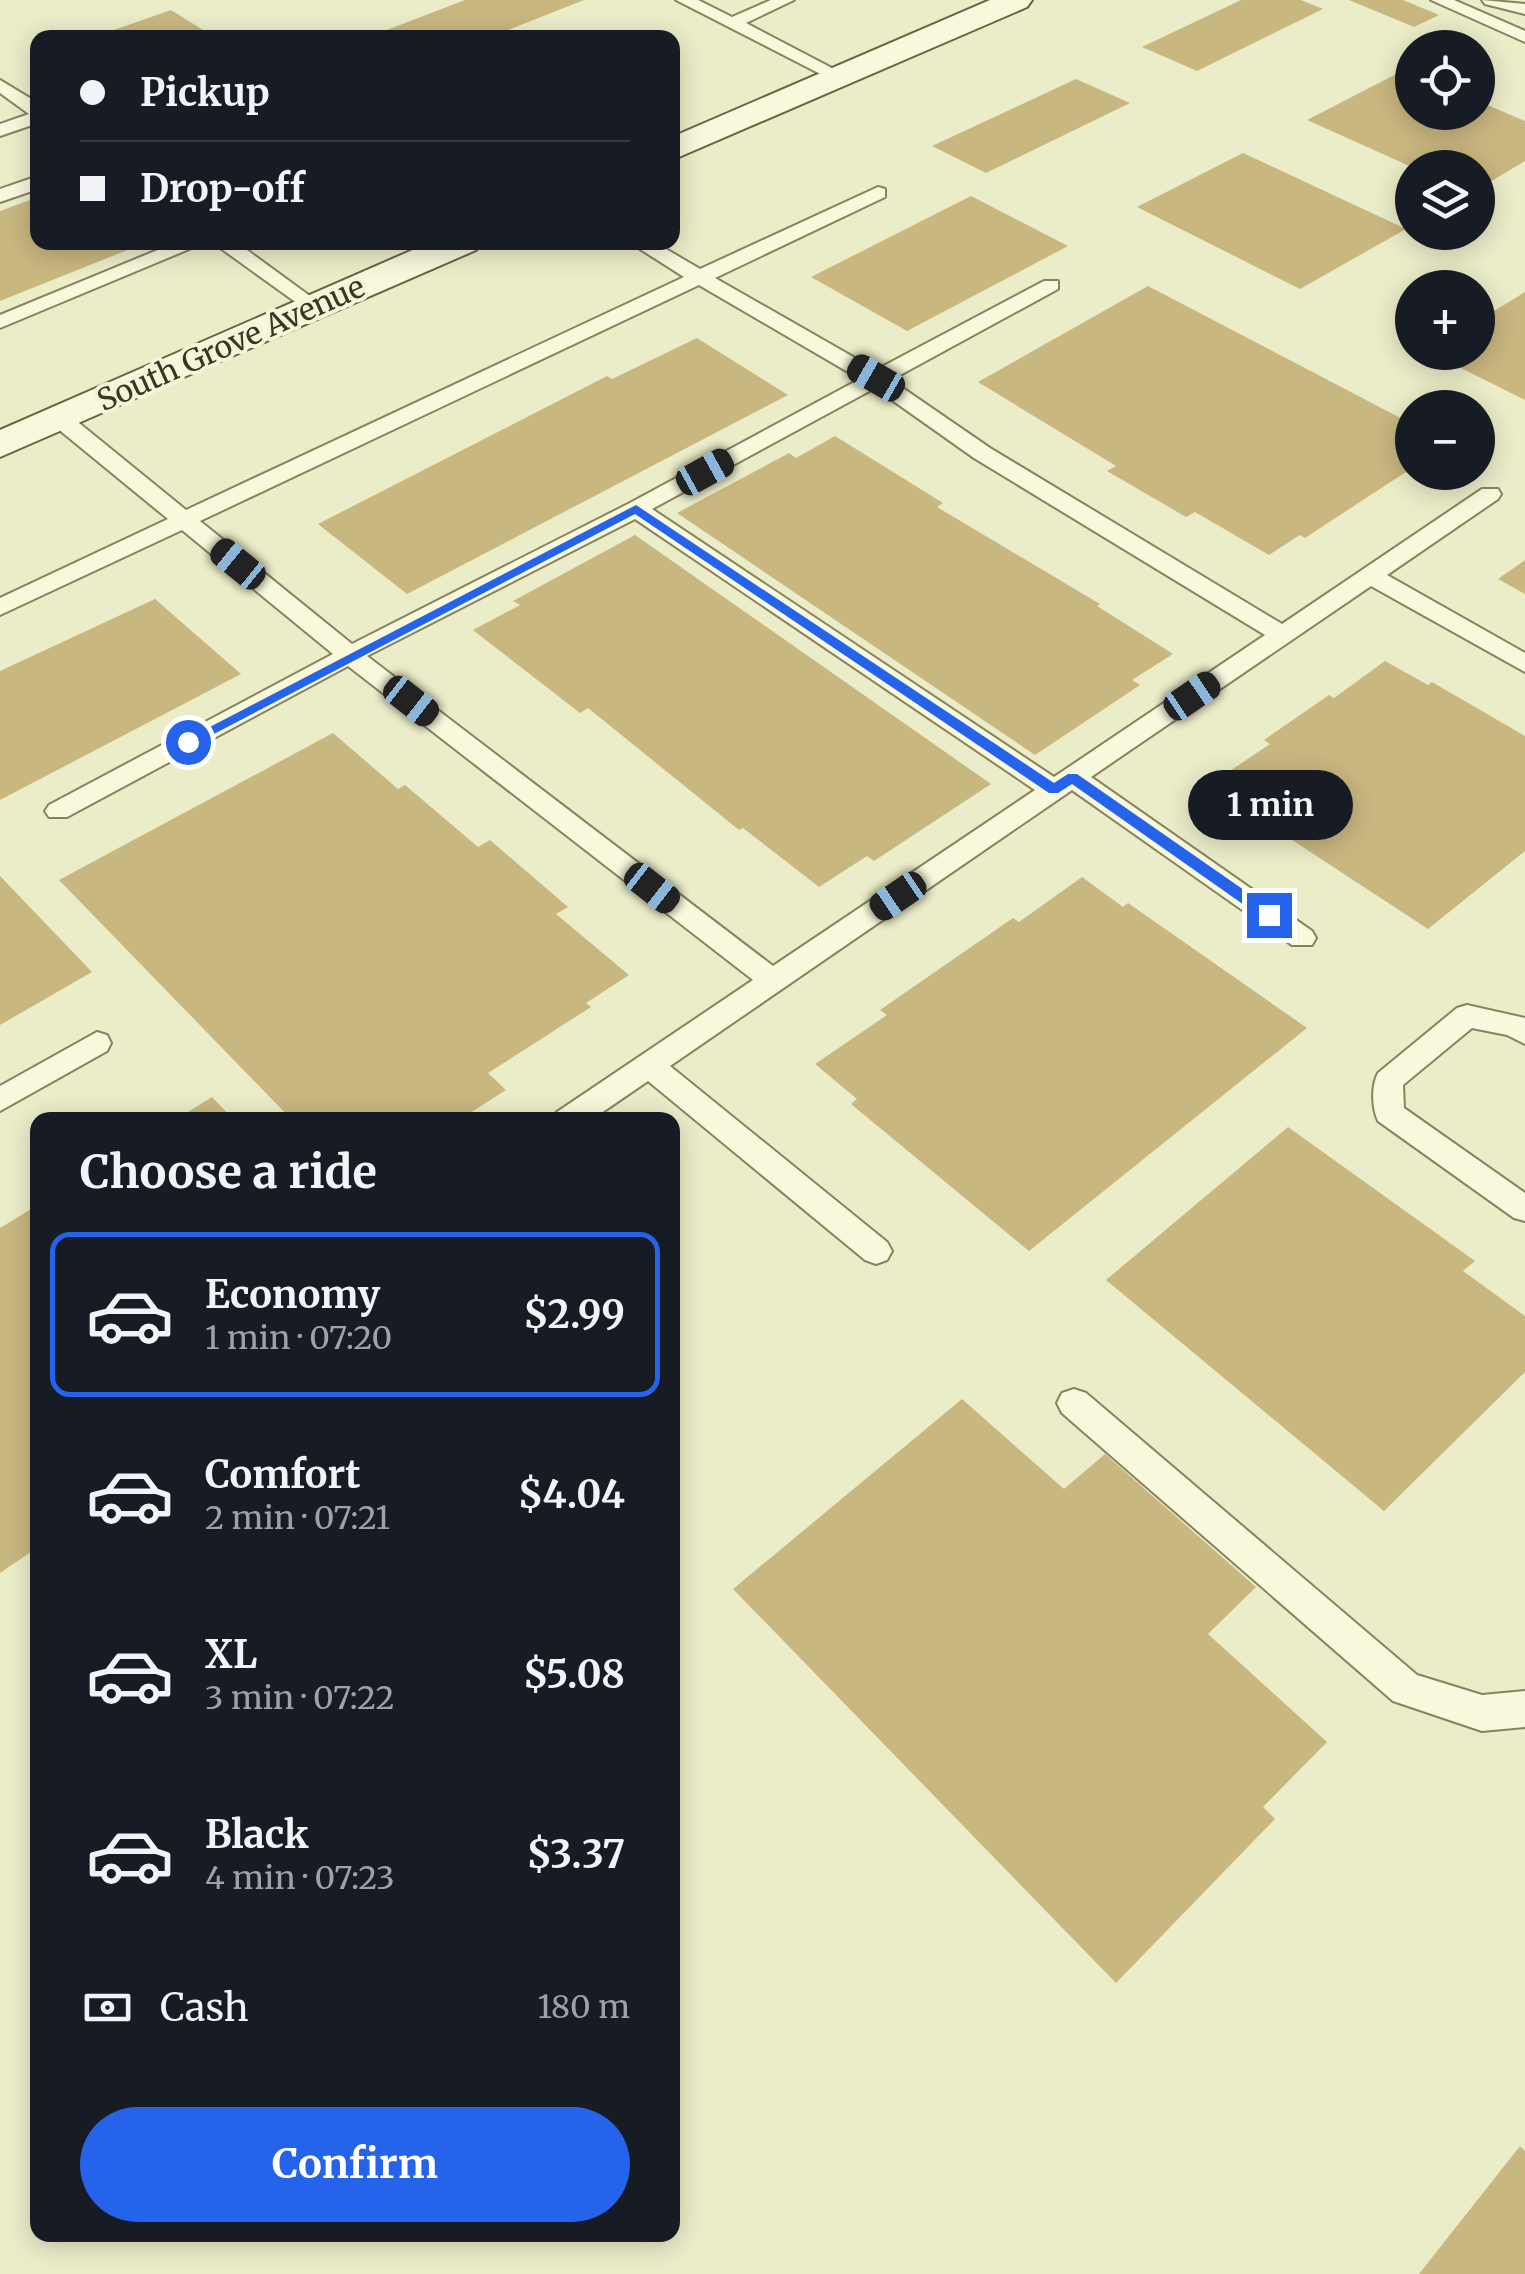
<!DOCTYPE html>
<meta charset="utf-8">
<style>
body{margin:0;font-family:Merriweather,serif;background:#20242c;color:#f1f3f6;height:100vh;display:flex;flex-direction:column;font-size:38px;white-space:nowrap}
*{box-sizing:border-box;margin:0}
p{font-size:32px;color:#9ea1a6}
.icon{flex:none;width:55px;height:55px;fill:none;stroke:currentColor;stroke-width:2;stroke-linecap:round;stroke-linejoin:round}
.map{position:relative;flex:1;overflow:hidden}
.drawer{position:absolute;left:30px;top:1112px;width:650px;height:1130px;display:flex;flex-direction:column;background:#171b24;border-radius:20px;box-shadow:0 5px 25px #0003}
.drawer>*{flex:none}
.top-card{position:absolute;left:30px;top:30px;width:650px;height:220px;border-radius:20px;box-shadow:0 5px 25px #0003;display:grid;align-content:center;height:220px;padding:0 50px;background:#171b24}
.fabs{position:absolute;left:1395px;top:30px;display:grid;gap:20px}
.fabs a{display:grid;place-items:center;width:100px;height:100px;border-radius:50%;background:#171b24;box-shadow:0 5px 25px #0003;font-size:50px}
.end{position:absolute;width:45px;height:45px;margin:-22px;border:12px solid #2563eb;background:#fff;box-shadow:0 0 0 5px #fff}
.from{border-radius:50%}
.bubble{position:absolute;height:70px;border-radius:35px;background:#171b24;box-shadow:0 5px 25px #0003;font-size:32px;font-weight:700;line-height:70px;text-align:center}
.car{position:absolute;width:30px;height:60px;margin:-30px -15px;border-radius:12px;box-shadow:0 0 8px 2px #0007;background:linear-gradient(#222 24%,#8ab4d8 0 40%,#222 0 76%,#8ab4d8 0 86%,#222 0)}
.top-card b{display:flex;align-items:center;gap:35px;height:95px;font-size:38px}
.top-card b+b{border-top:2px solid #363941}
.top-card i{width:25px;height:25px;background:#f1f3f6}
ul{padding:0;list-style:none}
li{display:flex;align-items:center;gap:30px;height:165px;margin:0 20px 15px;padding:0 30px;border:5px solid transparent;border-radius:20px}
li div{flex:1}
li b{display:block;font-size:38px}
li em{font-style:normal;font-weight:700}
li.selected{border-color:#2563eb}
li>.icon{width:90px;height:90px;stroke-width:1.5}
h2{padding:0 50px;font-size:45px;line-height:120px}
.pay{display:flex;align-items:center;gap:25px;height:110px;padding:0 50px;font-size:38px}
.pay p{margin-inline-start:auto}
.primary-button{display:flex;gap:20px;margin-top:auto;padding:20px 50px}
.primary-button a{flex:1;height:115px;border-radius:60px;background:#2563eb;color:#fff;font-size:40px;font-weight:700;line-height:115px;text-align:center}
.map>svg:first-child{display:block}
</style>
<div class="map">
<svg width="1525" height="2274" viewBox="0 0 1525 2274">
<rect width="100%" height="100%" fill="#ebedc9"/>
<g fill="#c9b780">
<polygon points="465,0 584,0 488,38 366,38"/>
<polygon points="1241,0 1301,0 1323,9 1197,71 1142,47"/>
<polygon points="1349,0 1403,0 1439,15 1414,27"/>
<polygon points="171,10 216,38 94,38 94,37"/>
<polygon points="1404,70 1412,73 1412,112 1478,112 1478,101 1525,121 1525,161 1478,189 1478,168 1414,168 1307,120"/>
<polygon points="1076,79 1130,103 986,173 932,146"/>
<polygon points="1243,153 1406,229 1300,289 1137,207"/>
<polygon points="971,196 1068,246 907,331 811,277"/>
<polygon points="38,197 38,242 145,243 0,301 0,211"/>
<polygon points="1148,286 1412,424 1412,468 1305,538 1300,535 1269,555 1195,512 1186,517 1107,471 1116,466 978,382"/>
<polygon points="1525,292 1525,400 1429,352 1478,352 1478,321"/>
<polygon points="697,338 788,395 407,594 318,524 607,376 612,379"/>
<polygon points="835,436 943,503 937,507 1100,604 1097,606 1173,654 1132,680 1140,685 1035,755 677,513 789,453 796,458"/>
<polygon points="635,535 991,784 874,861 867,856 819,887 743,828 739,830 588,708 580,713 473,630 520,605 513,601"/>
<polygon points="1525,560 1525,594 1498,579"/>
<polygon points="155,599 241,674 0,800 0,671"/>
<polygon points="1385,661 1428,685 1432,682 1525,736 1525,851 1428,929 1251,813 1257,809 1215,781 1270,744 1264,740 1329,695 1334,698"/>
<polygon points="333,733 398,789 405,785 478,847 490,840 568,907 556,914 629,975 586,1003 591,1007 488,1073 506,1090 459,1120 292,1120 59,880"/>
<polygon points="0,876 92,972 0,1025"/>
<polygon points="1082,877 1123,907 1128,903 1307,1028 1029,1251 851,1104 857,1099 815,1064 887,1015 880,1010 1013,918 1019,922"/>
<polygon points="212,1097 234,1120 175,1120"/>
<polygon points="1288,1127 1475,1261 1463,1271 1525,1316 1525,1372 1384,1511 1106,1280"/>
<polygon points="38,1205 38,1547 0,1573 0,1228"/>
<polygon points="962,1399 1064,1489 1105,1454 1256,1587 1208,1634 1327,1742 1263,1807 1275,1819 1116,1983 733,1589"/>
<polygon points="1520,2146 1525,2151 1525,2274 1419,2274"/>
</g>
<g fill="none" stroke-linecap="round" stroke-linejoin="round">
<defs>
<g id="service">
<polygon points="676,0 698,0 732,17 771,0 794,0 746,23 849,77 846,81 834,81"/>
<polygon points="1431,0 1454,0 1525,31 1525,42"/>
<polygon points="1482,0 1525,4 1525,14 1485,4"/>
<polygon points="0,80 38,103 38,123 0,136 0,124 29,114 0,93"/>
<polygon points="38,176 38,189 0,202 0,189"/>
<path d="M878,187l7,2v8l-170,81 161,92 168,-89h14v8l-167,91 99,68 292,176 200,-135h16l3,5 -3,5 -111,76 138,78v19l-154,-86 -280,191 221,154 4,7 -4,7h-20l-220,-155 -402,276 217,176 5,9 -5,9 -11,4 -11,-4 -217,-179 -57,39h-38l4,-8 196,-132 -405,-314 -281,151h-18l-4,-6 4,-6 284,-151 -151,-124 -182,85v-17l168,-79 -116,-95 -3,-5 3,-5h16l118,96 498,-233 -55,-35h25l46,27zM699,285l161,94 -232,125 -276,140 -152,-123zM875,388l99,70 291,177 -211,142 -402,-268zM635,519l400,271 -262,176 -406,-310z"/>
<polygon points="177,242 206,242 0,328 0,315"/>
<polygon points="212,242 236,242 325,307 315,313 308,311"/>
<path d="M1467,1005l58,13v26l-18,-9 -35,-7 -69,57 1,23 121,85v28l-11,-3 -136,-97c-6,-13 -7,-35 0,-48l79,-65z"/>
<polygon points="97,1032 107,1035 111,1043 107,1051 0,1111 0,1086"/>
<polygon points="1074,1389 1086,1393 1417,1675 1482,1695 1525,1691 1525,1727 1482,1731 1393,1701 1062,1413 1057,1403 1062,1393"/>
</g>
<g id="secondary">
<polygon points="990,0 1032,0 1027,7 672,160 672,137"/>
<polygon points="431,242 481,242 476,250 0,457 0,430"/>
</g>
</defs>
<use href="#service" stroke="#88835e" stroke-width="4"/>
<use href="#secondary" stroke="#6a6441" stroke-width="4"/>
<use href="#service" fill="#f7f8dc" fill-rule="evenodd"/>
<use href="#secondary" fill="#f7f8dc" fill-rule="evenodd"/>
</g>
<polygon fill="#2563eb" points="636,505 1054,783 1068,774 1077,774 1274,911 1274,919 1264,919 1072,784 1058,793 1049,793 635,514 193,745 181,742"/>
<g text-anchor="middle" stroke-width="8" stroke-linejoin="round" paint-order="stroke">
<g font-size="30" fill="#393521" stroke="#f3f4d8">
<text transform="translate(231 344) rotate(-24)" y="10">South Grove Avenue</text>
</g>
</g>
</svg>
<div class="fabs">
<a><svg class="icon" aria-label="locate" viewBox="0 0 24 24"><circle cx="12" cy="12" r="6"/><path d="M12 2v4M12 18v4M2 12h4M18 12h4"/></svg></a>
<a><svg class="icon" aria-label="layers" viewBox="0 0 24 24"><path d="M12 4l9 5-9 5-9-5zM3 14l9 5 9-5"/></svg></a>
<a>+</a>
<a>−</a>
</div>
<i class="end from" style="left:188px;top:742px"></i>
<i class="end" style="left:1269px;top:915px"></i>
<div class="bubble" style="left:1188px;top:770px;width:165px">1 min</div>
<i class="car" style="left:876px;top:378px;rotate:300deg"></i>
<i class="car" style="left:705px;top:472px;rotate:61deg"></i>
<i class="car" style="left:238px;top:564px;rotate:309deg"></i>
<i class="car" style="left:1192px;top:696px;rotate:56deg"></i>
<i class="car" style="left:411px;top:701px;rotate:128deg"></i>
<i class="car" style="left:652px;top:888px;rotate:128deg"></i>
<i class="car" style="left:898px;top:896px;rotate:236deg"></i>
<div class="top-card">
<b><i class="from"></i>Pickup</b>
<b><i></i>Drop-off</b>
</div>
<section class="drawer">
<h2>Choose a ride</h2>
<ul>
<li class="selected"><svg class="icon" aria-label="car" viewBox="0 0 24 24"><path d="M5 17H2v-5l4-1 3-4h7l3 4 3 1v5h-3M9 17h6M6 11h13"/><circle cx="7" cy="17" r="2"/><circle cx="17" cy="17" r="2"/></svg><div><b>Economy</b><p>1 min · 07:20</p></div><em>$2.99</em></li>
<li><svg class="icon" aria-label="car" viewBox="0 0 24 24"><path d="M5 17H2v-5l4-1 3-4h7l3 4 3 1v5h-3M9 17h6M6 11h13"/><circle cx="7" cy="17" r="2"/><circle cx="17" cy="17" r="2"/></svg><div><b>Comfort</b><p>2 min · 07:21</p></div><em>$4.04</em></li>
<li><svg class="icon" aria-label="car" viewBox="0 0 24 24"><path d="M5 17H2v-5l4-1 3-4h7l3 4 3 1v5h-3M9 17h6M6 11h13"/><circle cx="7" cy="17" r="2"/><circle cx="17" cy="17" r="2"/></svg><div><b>XL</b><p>3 min · 07:22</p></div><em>$5.08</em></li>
<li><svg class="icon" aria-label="car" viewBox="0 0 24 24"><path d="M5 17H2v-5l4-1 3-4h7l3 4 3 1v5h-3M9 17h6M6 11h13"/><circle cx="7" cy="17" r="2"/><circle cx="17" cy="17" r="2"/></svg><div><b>Black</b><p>4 min · 07:23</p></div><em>$3.37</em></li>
</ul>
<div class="pay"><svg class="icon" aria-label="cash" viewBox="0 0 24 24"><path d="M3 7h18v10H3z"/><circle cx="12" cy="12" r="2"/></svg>Cash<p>180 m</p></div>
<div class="primary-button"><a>Confirm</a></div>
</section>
</div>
